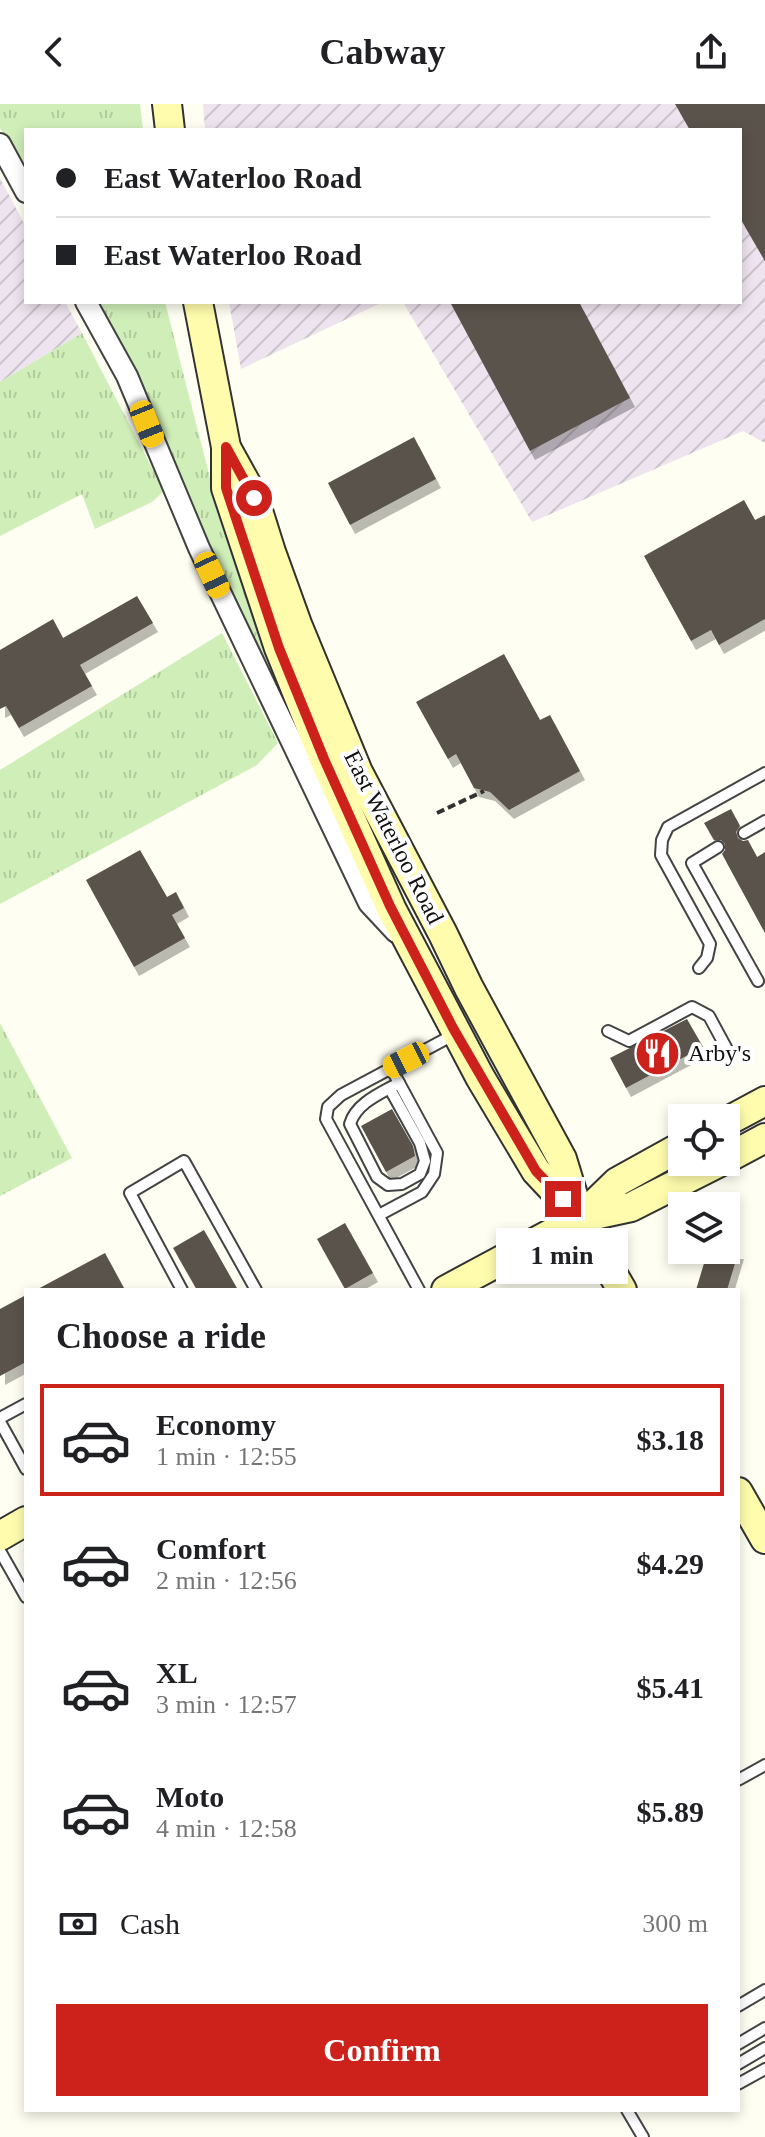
<!DOCTYPE html>
<meta charset="utf-8">
<style>
body{margin:0;font-family:"Times New Roman",serif;background:#f6f6f6;color:#202124;height:100vh;display:flex;flex-direction:column;font-size:30px;white-space:nowrap}
*{box-sizing:border-box;margin:0}
p{font-size:26px;color:#757577}
.icon{flex:none;width:44px;height:44px;fill:none;stroke:currentColor;stroke-width:2;stroke-linecap:round;stroke-linejoin:round}
.map{position:relative;flex:1;overflow:hidden}
.side{position:absolute;left:24px;top:1184px;width:716px;height:824px;display:flex;flex-direction:column;background:#fff;border-radius:0px;box-shadow:0 4px 12px #0003}
.side>*{flex:none}
.hud{position:absolute;left:24px;top:24px;width:718px;height:176px;border-radius:0px;box-shadow:0 4px 12px #0003;display:grid;align-content:center;height:176px;padding:0 32px;background:#fff}
.fabs{position:absolute;left:668px;top:1000px;display:grid;gap:16px}
.fabs a{display:grid;place-items:center;width:72px;height:72px;border-radius:0px;background:#fff;box-shadow:0 4px 12px #0003;font-size:40px}
.end{position:absolute;width:36px;height:36px;margin:-18px;border:10px solid #cd211b;background:#fff;box-shadow:0 0 0 4px #fff}
.from{border-radius:50%}
.bubble{position:absolute;height:56px;border-radius:0px;background:#fff;box-shadow:0 4px 12px #0003;font-size:26px;font-weight:700;line-height:56px;text-align:center}
.car{position:absolute;width:24px;height:48px;margin:-24px -12px;border-radius:10px;box-shadow:0 0 6px 2px #0007;background:linear-gradient(#f5c518 24%,#345 0 40%,#f5c518 0 76%,#345 0 86%,#f5c518 0)}
.hud b{display:flex;align-items:center;gap:28px;height:76px;font-size:30px}
.hud b+b{border-top:2px solid #e0e0e0}
.hud i{width:20px;height:20px;background:#202124}
ul{padding:0;list-style:none}
li{display:flex;align-items:center;gap:24px;height:112px;margin:0 16px 12px;padding:0 16px;border:4px solid transparent;border-radius:0px}
li div{flex:1}
li b{display:block;font-size:30px}
li em{font-style:normal;font-weight:700}
li.current{border-color:#cd211b}
li>.icon{width:72px;height:72px;stroke-width:1.5}
h2{padding:0 32px;font-size:36px;line-height:96px}
.pay{display:flex;align-items:center;gap:20px;height:88px;padding:0 32px;font-size:30px}
.pay p{margin-inline-start:auto}
.primary-button{display:flex;gap:16px;margin-top:auto;padding:16px 32px}
.primary-button a{flex:1;height:92px;border-radius:0px;background:#cd211b;color:#fff;font-size:32px;font-weight:700;line-height:92px;text-align:center}
header{display:flex;justify-content:space-between;align-items:center;height:104px;padding:0 32px;background:#fff;font-size:36px;font-weight:700}
.map>svg:first-child{display:block}
</style>
<header><svg class="icon" aria-label="back" viewBox="0 0 24 24"><path d="M15 5l-7 7 7 7"/></svg>Cabway<svg class="icon" aria-label="share" viewBox="0 0 24 24"><path d="M12 15V3M7 8l5-5 5 5M5 13v7h14v-7"/></svg></header>
<div class="map">
<svg width="765" height="2033" viewBox="0 0 765 2033">
<defs>
<pattern id="industrial-furrows" width="10" height="10" patternUnits="userSpaceOnUse" patternTransform="scale(2)"><rect width="10" height="10" fill="#eee4ef"/><path d="M-1 1l2-2M0 10L10 0M9 11l2-2" fill="none" stroke="#cbc3cc"/></pattern>
<pattern id="grass-tufts" width="24" height="20" patternUnits="userSpaceOnUse" patternTransform="scale(2)"><rect width="24" height="20" fill="#cfeeb8"/><path d="M3 7l-1-3M5 7V3M7 7l1-3M15 17l-1-3M17 17v-4M19 17l1-3" fill="none" stroke="#b1cb9d"/></pattern>
<filter id="shadow"><feDropShadow dx="5" dy="9" stdDeviation="0" flood-color="#0004"/></filter>
</defs>
<rect width="100%" height="100%" fill="#fffef2"/>
<g fill="url(#industrial-furrows)">
<polygon points="203,0 765,0 765,339 743,327 532,418 403,198 740,198 740,26 205,26"/>
<polygon points="0,74 26,123 26,198 65,198 82,229 0,278"/>
<polygon points="229,198 383,198 241,265"/>
</g>
<g fill="url(#grass-tufts)">
<polygon points="0,0 140,0 143,26 26,26 26,71 0,24"/>
<polygon points="96,198 165,198 220,413 255,520 303,642 207,444"/>
<polygon points="82,229 164,387 152,398 95,425 82,390 0,432 0,278"/>
<polygon points="222,529 278,639 257,661 0,800 0,666"/>
<polygon points="0,919 72,1054 0,1092"/>
</g>
<g fill="#5a524b" filter="url(#shadow)">
<polygon points="675,0 765,0 765,157 740,114 740,26 690,26"/>
<polygon points="450,198 579,198 630,294 530,347"/>
<polygon points="414,333 436,375 350,421 328,379"/>
<polygon points="744,396 755,416 765,411 765,515 719,541 711,526 691,537 644,452"/>
<polygon points="137,492 153,519 80,561 92,582 19,624 6,602 0,605 0,546 53,515 63,534"/>
<polygon points="504,550 540,616 550,611 580,667 509,706 490,688 474,684 456,650 448,655 416,598"/>
<polygon points="731,705 740,722 736,728 738,734 743,737 748,736 757,753 765,748 765,829 722,750 725,746 725,740 721,736 714,736 704,719"/>
<polygon points="140,746 167,793 176,788 184,804 172,811 185,834 134,863 86,776"/>
<polygon points="687,915 703,943 626,984 610,954"/>
<polygon points="392,1005 413,1042 415,1052 386,1068 361,1022"/>
<polygon points="345,1119 373,1169 345,1185 317,1135"/>
<polygon points="204,1126 238,1186 197,1186 173,1144"/>
<polygon points="708,1146 739,1146 727,1186 696,1186"/>
<polygon points="105,1149 125,1186 36,1186"/>
<polygon points="26,1191 26,1258 0,1272 0,1205"/>
</g>
<g fill="none" stroke-linecap="round" stroke-linejoin="round">
<defs>
<g id="service">
<polyline points="744,729 765,717"/>
<polyline points="718,743 692,759 758,877"/>
<polyline points="699,864 707,854 710,840 661,751 662,736 668,723 765,669"/>
<polyline points="608,927 629,937 692,903 709,912 729,949"/>
<path d="M390,985l30,54 5,18 -5,13 -18,10 -14,1 -11,-8 -27,-53c6,-21 31,-31 49,-41"/>
<polyline points="379,1111 422,1088 434,1070 437,1049 391,964"/>
<polyline points="182,1186 130,1089 184,1057 256,1186"/>
<polyline points="419,1186 326,1015 328,1003 341,991 455,930"/>
<polyline points="0,1314 26,1300"/>
<polyline points="0,1318 26,1365"/>
<polyline points="0,1447 26,1493"/>
<polyline points="738,1676 765,1661"/>
<polyline points="738,1902 765,1886"/>
<polyline points="738,1940 765,1924"/>
<polyline points="738,1960 765,1944"/>
<polyline points="738,1980 765,1965"/>
<polyline points="627,2006 643,2033"/>
</g>
<g id="minor">
<polyline points="0,40 26,88"/>
<polyline points="86,198 127,272 199,444 369,799 396,828"/>
</g>
<g id="secondary">
<polyline points="167,0 170,26"/>
<polyline points="198,198 226,343 226,384 279,544 324,655 392,806 480,973 536,1067 580,1114"/>
<polyline points="228,347 254,394 271,448 297,520 358,668 443,830 469,884 562,1055 580,1114 622,1186"/>
<polyline points="726,1018 765,997"/>
<polyline points="726,1055 765,1034"/>
<polyline points="581,1113 617,1078 682,1042"/>
<polyline points="446,1186 580,1114 631,1103 720,1058"/>
<polyline points="738,1388 765,1435"/>
<polyline points="0,1432 26,1417"/>
</g>
</defs>
<use href="#service" stroke="#434343" stroke-width="14"/>
<use href="#minor" stroke="#434343" stroke-width="24"/>
<use href="#secondary" stroke="#323232" stroke-width="32"/>
<polyline stroke="#323232" stroke-width="4" stroke-dasharray="8 4" stroke-linecap="butt" points="437,709 484,687"/>
<use href="#service" stroke="#fff" stroke-width="10"/>
<use href="#minor" stroke="#fff" stroke-width="20"/>
<use href="#secondary" stroke="#fffdad" stroke-width="28"/>
</g>
<g fill="none" stroke-linecap="round" stroke-linejoin="round">
<polyline stroke="#cd211b" stroke-width="10" points="254,394 226,343 226,384 279,544 324,655 390,802 453,924 536,1067 563,1095"/>
</g>
<defs>
<symbol id="restaurant-disc" viewBox="-11 -11 22 22"><circle r="9.5" fill="#cd211b" stroke="#fff"/><path d="M-5-6h1v4h1v-4h1v4h1v-4h1v5L-1.5 .5V6h-2V.5L-5-1ZM5-6V6H3V1.5H1.5Q1.5-4 5-6Z" fill="#fff"/></symbol>
</defs>
<g fill-rule="evenodd">
<use href="#restaurant-disc" x="632" y="924" width="51" height="51"/>
</g>
<g text-anchor="middle" stroke-width="8" stroke-linejoin="round" paint-order="stroke">
<g font-size="24" fill="#101010" stroke="#fff">
<text transform="translate(394 733) rotate(63)" y="8">East Waterloo Road</text>
</g>
<g font-size="24" fill="#101010" stroke="#fff" text-anchor="start">
<text x="688" y="957">Arby's</text>
</g>
</g>
</svg>
<div class="fabs">
<a><svg class="icon" aria-label="locate" viewBox="0 0 24 24"><circle cx="12" cy="12" r="6"/><path d="M12 2v4M12 18v4M2 12h4M18 12h4"/></svg></a>
<a><svg class="icon" aria-label="layers" viewBox="0 0 24 24"><path d="M12 4l9 5-9 5-9-5zM3 14l9 5 9-5"/></svg></a>
</div>
<i class="end from" style="left:254px;top:394px"></i>
<i class="end" style="left:563px;top:1095px"></i>
<div class="bubble" style="left:496px;top:1124px;width:132px">1 min</div>
<i class="car" style="left:147px;top:320px;rotate:158deg"></i>
<i class="car" style="left:212px;top:471px;rotate:155deg"></i>
<i class="car" style="left:406px;top:956px;rotate:243deg"></i>
<div class="hud">
<b><i class="from"></i>East Waterloo Road</b>
<b><i></i>East Waterloo Road</b>
</div>
<section class="side">
<h2>Choose a ride</h2>
<ul>
<li class="current"><svg class="icon" aria-label="car" viewBox="0 0 24 24"><path d="M5 17H2v-5l4-1 3-4h7l3 4 3 1v5h-3M9 17h6M6 11h13"/><circle cx="7" cy="17" r="2"/><circle cx="17" cy="17" r="2"/></svg><div><b>Economy</b><p>1 min · 12:55</p></div><em>$3.18</em></li>
<li><svg class="icon" aria-label="car" viewBox="0 0 24 24"><path d="M5 17H2v-5l4-1 3-4h7l3 4 3 1v5h-3M9 17h6M6 11h13"/><circle cx="7" cy="17" r="2"/><circle cx="17" cy="17" r="2"/></svg><div><b>Comfort</b><p>2 min · 12:56</p></div><em>$4.29</em></li>
<li><svg class="icon" aria-label="car" viewBox="0 0 24 24"><path d="M5 17H2v-5l4-1 3-4h7l3 4 3 1v5h-3M9 17h6M6 11h13"/><circle cx="7" cy="17" r="2"/><circle cx="17" cy="17" r="2"/></svg><div><b>XL</b><p>3 min · 12:57</p></div><em>$5.41</em></li>
<li><svg class="icon" aria-label="car" viewBox="0 0 24 24"><path d="M5 17H2v-5l4-1 3-4h7l3 4 3 1v5h-3M9 17h6M6 11h13"/><circle cx="7" cy="17" r="2"/><circle cx="17" cy="17" r="2"/></svg><div><b>Moto</b><p>4 min · 12:58</p></div><em>$5.89</em></li>
</ul>
<div class="pay"><svg class="icon" aria-label="cash" viewBox="0 0 24 24"><path d="M3 7h18v10H3z"/><circle cx="12" cy="12" r="2"/></svg>Cash<p>300 m</p></div>
<div class="primary-button"><a>Confirm</a></div>
</section>
</div>
